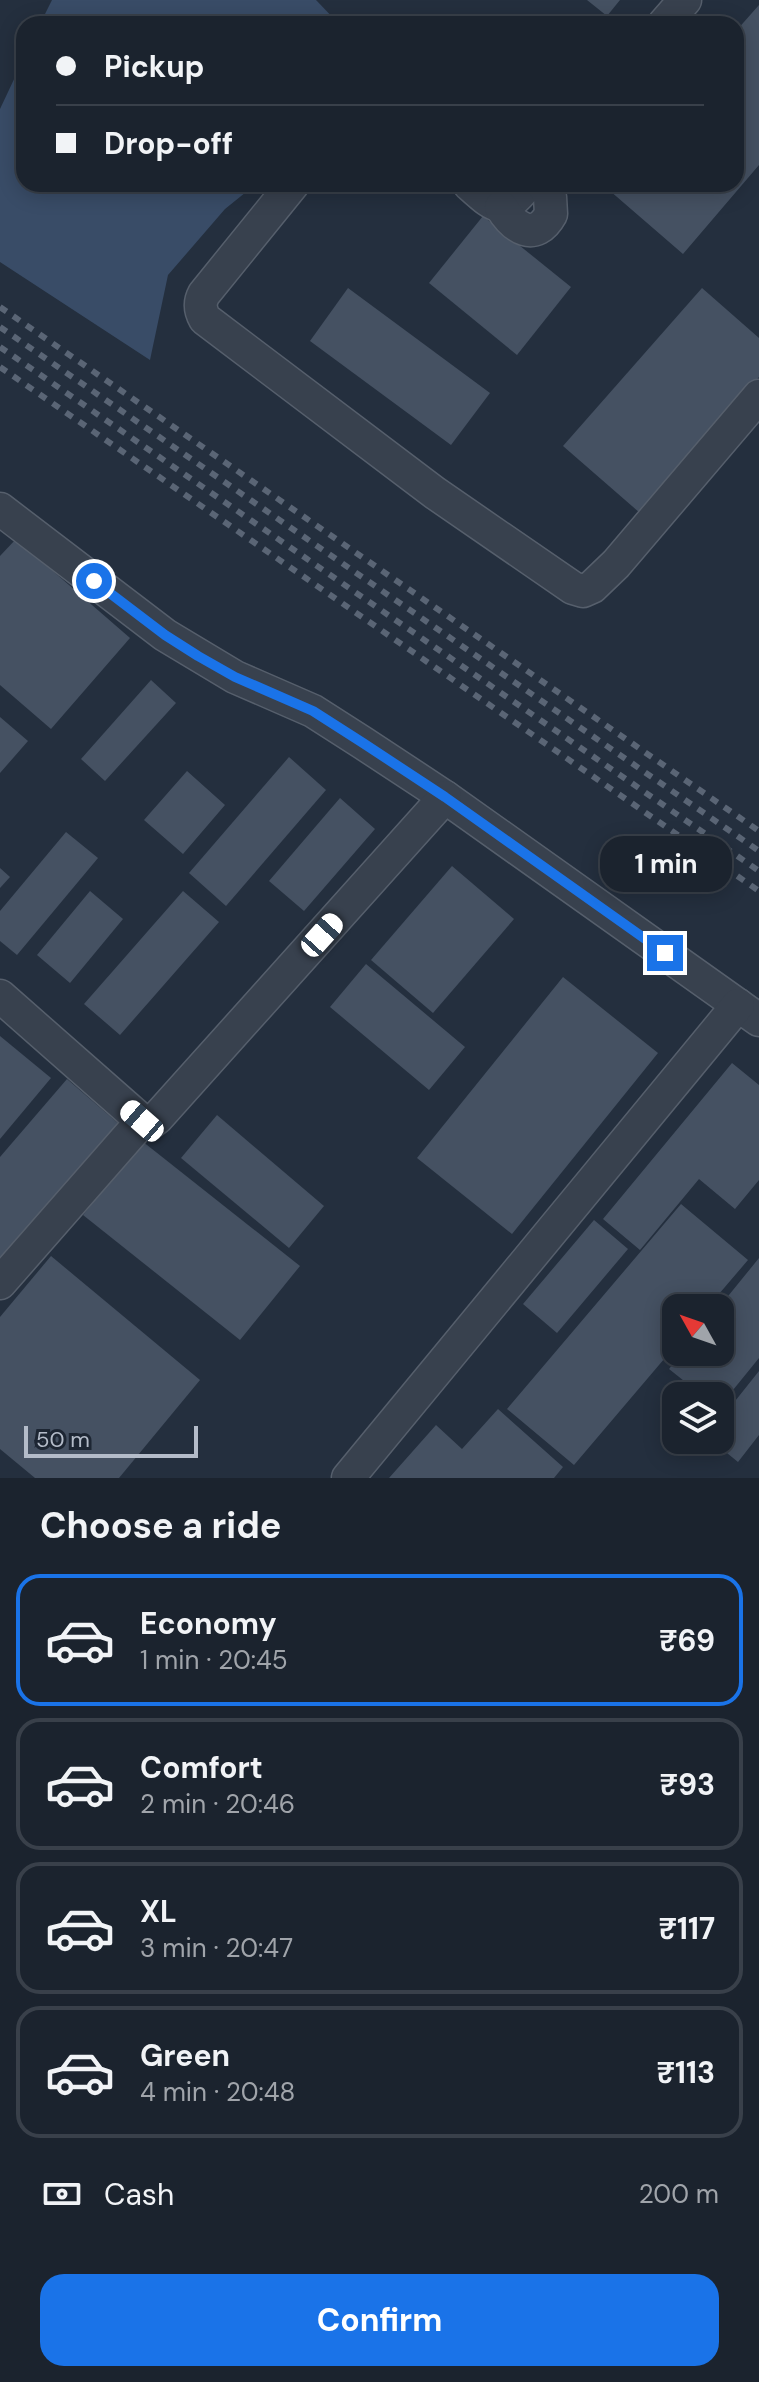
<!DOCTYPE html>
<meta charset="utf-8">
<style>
body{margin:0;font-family:"DM Sans",sans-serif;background:#282f3a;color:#f1f3f6;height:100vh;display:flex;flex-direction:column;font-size:30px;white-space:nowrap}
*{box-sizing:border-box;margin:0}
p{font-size:26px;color:#a0a4aa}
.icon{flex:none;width:44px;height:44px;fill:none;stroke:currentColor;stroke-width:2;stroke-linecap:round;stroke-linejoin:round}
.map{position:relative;height:1478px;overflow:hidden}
.drawer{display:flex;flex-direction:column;background:#1b232e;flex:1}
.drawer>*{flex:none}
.guide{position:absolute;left:16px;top:16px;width:728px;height:176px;border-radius:24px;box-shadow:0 4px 20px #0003,0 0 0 2px #39404a;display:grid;align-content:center;height:176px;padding:0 40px;background:#1b232e}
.needle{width:52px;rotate:310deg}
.fabs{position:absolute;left:662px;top:1294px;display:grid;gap:16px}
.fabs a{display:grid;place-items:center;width:72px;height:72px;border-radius:16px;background:#1b232e;box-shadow:0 4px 20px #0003,0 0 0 2px #39404a;font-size:40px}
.scale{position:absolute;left:24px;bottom:20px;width:174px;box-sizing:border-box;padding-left:8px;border:4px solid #b4bcc9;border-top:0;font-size:22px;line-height:28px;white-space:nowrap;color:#b4bcc9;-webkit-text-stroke:6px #1d2633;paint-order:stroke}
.end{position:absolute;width:36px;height:36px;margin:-18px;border:10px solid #1a73e8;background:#fff;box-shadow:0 0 0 4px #fff}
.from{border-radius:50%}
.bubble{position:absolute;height:56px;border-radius:24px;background:#1b232e;box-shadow:0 4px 20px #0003,0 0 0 2px #39404a;font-size:26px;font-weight:700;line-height:56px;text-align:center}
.car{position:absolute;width:24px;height:48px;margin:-24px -12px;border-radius:10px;box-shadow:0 0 6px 2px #0007;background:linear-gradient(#fff 24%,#345 0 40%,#fff 0 76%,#345 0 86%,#fff 0)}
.guide b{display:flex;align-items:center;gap:28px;height:76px;font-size:30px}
.guide b+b{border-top:2px solid #39404a}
.guide i{width:20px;height:20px;background:#f1f3f6}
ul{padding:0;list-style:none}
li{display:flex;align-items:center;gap:24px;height:132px;margin:0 16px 12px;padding:0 24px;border:4px solid #39404a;border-radius:24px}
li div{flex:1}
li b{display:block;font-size:30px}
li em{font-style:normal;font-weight:700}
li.selected{border-color:#1a73e8}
li>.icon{width:72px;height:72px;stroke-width:1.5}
h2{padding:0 40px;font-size:36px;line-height:96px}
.pay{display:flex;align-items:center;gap:20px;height:88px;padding:0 40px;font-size:30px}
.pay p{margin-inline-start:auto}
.primary-button{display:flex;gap:16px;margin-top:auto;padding:16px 40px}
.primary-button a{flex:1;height:92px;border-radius:24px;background:#1a73e8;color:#fff;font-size:32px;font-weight:700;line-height:92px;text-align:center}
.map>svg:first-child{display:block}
</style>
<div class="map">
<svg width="759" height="1478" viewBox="0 0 759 1478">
<rect width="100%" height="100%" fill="#242f3e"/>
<g fill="#394c67">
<polygon points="52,0 316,0 339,24 40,24"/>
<polygon points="24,58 24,184 256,184 225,209 168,275 150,360 0,262 0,109"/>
</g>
<g fill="#455162">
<polygon points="587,0 620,0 607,16"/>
<polygon points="759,5 759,165 683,254 602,184 736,184 736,31"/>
<polygon points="483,216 571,287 517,355 429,283"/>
<polygon points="348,288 490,393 451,445 310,341"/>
<polygon points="702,288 759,338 759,377 640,513 563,446"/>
<polygon points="16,539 130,638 51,729 0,685 0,556"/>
<polygon points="151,680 176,703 105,781 81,759"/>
<polygon points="0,717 28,741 0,773"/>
<polygon points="289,757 326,790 226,906 189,873"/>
<polygon points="187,771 225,805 183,854 144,820"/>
<polygon points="340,798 375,829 304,911 269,881"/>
<polygon points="66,832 98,858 17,955 0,941 0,911"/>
<polygon points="452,866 514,919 433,1013 371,960"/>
<polygon points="0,868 10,877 0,888"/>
<polygon points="90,891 123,919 70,983 37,955"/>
<polygon points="183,891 219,922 120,1035 84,1004"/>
<polygon points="366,964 465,1047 429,1090 330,1007"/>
<polygon points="563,977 658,1053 512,1234 417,1158"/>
<polygon points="0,1036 51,1078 0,1139"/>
<polygon points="732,1063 759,1085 759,1180 735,1209 699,1179 640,1250 603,1219"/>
<polygon points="67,1079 127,1131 0,1279 0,1157"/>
<polygon points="217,1115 324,1206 289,1248 181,1158"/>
<polygon points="142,1141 300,1266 240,1340 83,1215"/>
<polygon points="681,1204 748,1260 707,1308 676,1308 676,1345 574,1465 507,1409"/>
<polygon points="594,1220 628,1249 557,1333 523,1304"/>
<polygon points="51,1256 200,1380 119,1478 35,1478 0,1449 0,1317"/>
<polygon points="759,1258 759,1358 720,1406 720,1396 703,1396 669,1369 683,1352 720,1352 720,1306"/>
<polygon points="759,1371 759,1435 738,1462 711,1440 720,1440 720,1420"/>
<polygon points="498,1409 563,1467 554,1478 389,1478 436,1425 462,1449"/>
</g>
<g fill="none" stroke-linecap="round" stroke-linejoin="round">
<defs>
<g id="minor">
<polyline points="664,24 685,0"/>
<path d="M293,184l-89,110c-5,9 -4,16 1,25l230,174 138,95 10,3 9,-4 24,-23 143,-168"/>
<path d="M469,184c29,26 33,31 59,0"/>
<path d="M501,207c13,21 34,36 50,7l-1,-17 -7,-13"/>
<polyline points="0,509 165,635 235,677 313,711 363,743 445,797 759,1020"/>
<polyline points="0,996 142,1121 150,1123 157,1118 445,797"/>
<polyline points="0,1283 142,1121"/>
<polyline points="348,1478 738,1005"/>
</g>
</defs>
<use href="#minor" stroke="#565f6c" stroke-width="35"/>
<use href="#minor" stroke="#38414e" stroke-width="32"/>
<g stroke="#5a6575" stroke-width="6" stroke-dasharray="8 8" stroke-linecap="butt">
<polyline points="0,307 759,831"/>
<polyline points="0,327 759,851"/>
<polyline points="0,347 759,871"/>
<polyline points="0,367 759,891"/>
</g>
</g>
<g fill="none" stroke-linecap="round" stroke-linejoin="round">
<polyline stroke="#1a73e8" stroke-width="10" points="94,581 165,635 198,656 235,677 313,711 363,743 445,797 665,953"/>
</g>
</svg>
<div class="fabs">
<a><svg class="needle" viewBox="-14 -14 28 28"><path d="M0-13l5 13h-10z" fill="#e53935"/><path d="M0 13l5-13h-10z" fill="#a0a4aa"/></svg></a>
<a><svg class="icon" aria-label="layers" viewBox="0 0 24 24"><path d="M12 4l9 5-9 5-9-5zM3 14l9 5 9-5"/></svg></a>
</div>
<div class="scale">50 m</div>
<i class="end from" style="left:94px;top:581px"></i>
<i class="end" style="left:665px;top:953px"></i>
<div class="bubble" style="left:600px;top:836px;width:132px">1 min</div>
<i class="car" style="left:322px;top:935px;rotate:42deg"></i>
<i class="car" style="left:142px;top:1121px;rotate:311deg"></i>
<div class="guide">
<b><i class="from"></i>Pickup</b>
<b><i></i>Drop-off</b>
</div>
</div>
<section class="drawer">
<h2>Choose a ride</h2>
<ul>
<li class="selected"><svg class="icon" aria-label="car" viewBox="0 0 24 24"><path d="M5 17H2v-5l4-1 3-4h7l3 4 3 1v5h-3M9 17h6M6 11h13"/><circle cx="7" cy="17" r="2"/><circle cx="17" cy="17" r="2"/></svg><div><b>Economy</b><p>1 min · 20:45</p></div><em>₹69</em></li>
<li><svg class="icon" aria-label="car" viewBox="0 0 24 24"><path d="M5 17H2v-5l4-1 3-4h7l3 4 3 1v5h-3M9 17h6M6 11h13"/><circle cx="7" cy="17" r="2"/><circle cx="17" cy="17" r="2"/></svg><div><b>Comfort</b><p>2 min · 20:46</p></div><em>₹93</em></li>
<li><svg class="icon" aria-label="car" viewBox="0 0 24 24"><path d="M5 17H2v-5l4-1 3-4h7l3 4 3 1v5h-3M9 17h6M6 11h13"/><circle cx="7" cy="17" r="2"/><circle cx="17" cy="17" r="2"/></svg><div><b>XL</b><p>3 min · 20:47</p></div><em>₹117</em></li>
<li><svg class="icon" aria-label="car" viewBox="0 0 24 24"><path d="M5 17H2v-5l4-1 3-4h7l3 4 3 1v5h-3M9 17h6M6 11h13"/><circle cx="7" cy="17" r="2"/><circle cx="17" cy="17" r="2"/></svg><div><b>Green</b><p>4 min · 20:48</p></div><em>₹113</em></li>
</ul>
<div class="pay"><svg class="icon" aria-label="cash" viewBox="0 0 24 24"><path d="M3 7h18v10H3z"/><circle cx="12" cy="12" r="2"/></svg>Cash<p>200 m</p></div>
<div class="primary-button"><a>Confirm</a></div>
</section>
